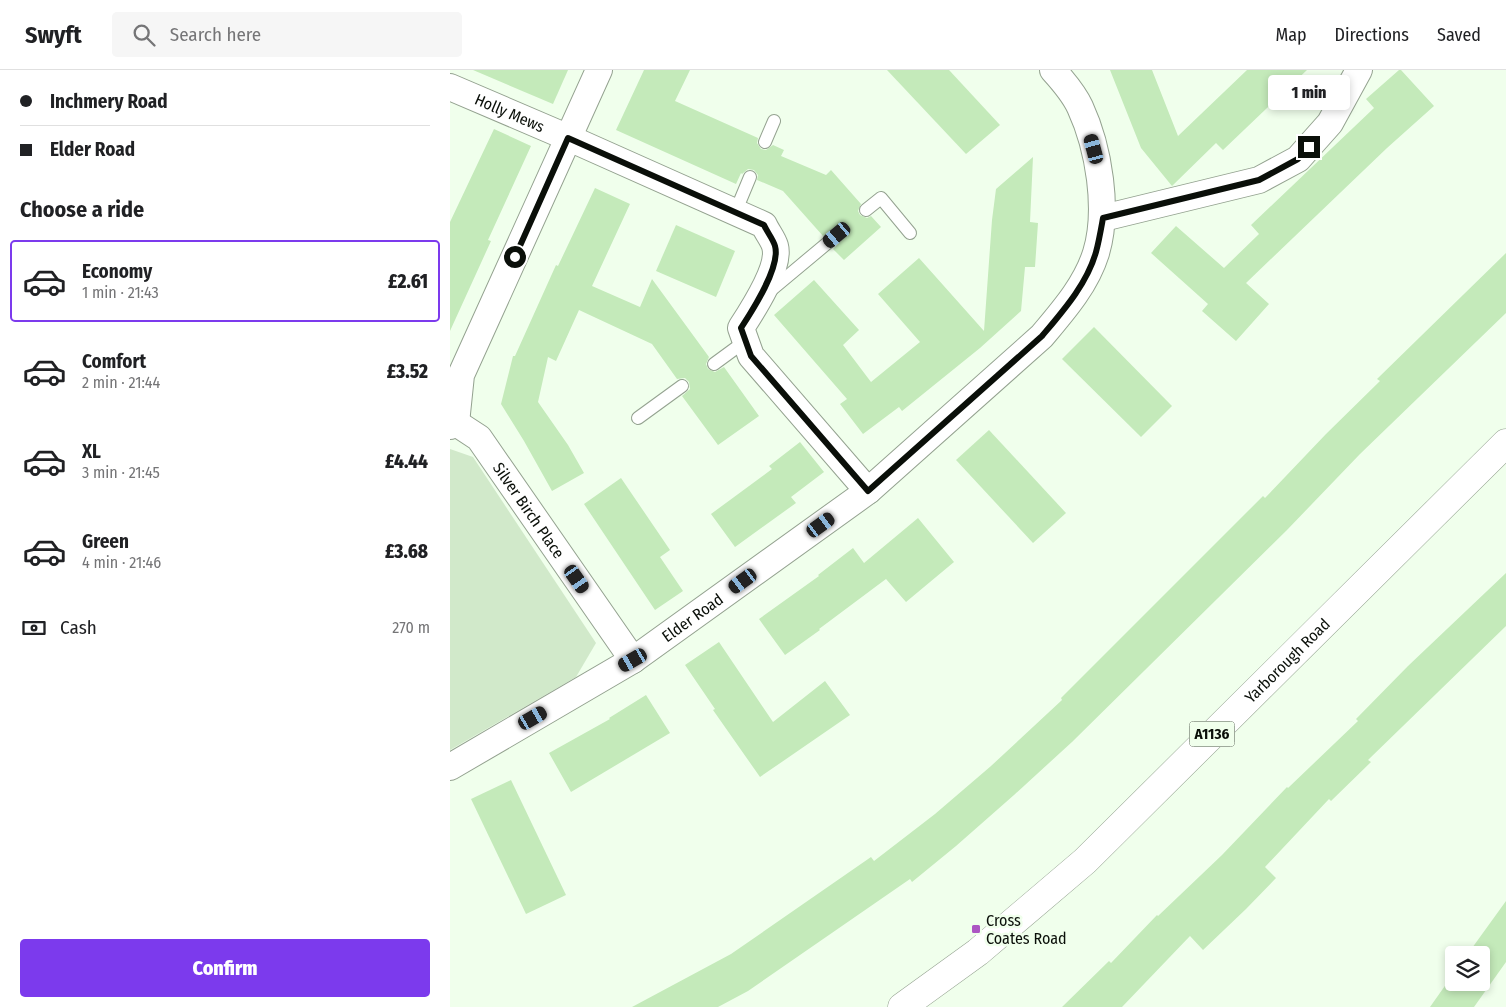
<!DOCTYPE html>
<meta charset="utf-8">
<style>
body{margin:0;font-family:"Fira Sans Condensed",sans-serif;background:#f6f6f6;color:#202124;height:100vh;display:flex;flex-direction:column;font-size:19px;white-space:nowrap}
*{box-sizing:border-box;margin:0}
p{font-size:16px;color:#757577}
.icon{flex:none;width:28px;height:28px;fill:none;stroke:currentColor;stroke-width:2;stroke-linecap:round;stroke-linejoin:round}
.map{position:relative;flex:1;overflow:hidden}
.drawer{display:flex;flex-direction:column;background:#fff;width:450px}
.drawer>*{flex:none}
.top-card{display:grid;align-content:center;height:110px;padding:0 20px;background:#fff}
.fabs{position:absolute;left:995px;top:876px;display:grid;gap:10px}
.fabs a{display:grid;place-items:center;width:45px;height:45px;border-radius:5px;background:#fff;box-shadow:0 2px 8px #0003;font-size:25px}
.end{position:absolute;width:22px;height:22px;margin:-11px;border:6px solid #0a0f09;background:#fff;box-shadow:0 0 0 2px #fff}
.from{border-radius:50%}
.bubble{position:absolute;height:35px;border-radius:5px;background:#fff;box-shadow:0 2px 8px #0003;font-size:16px;font-weight:800;line-height:35px;text-align:center}
.car{position:absolute;width:15px;height:30px;margin:-15px -8px;border-radius:6px;box-shadow:0 0 4px 1px #0007;background:linear-gradient(#222 24%,#8ab4d8 0 40%,#222 0 76%,#8ab4d8 0 86%,#222 0)}
.top-card b{display:flex;align-items:center;gap:18px;height:48px;font-size:19px}
.top-card b+b{border-top:1px solid #e0e0e0}
.top-card i{width:12px;height:12px;background:#202124}
ul{padding:0;list-style:none}
li{display:flex;align-items:center;gap:15px;height:82px;margin:0 10px 8px;padding:0 10px;border:2px solid transparent;border-radius:5px}
li div{flex:1}
li b{display:block;font-size:19px}
li em{font-style:normal;font-weight:800}
li.on{border-color:#7c3aed}
li>.icon{width:45px;height:45px;stroke-width:1.5}
h2{padding:0 20px;font-size:22px;line-height:60px}
.pay{display:flex;align-items:center;gap:12px;height:55px;padding:0 20px;font-size:19px}
.pay p{margin-inline-start:auto}
.action{display:flex;gap:10px;margin-top:auto;padding:10px 20px}
.action a{flex:1;height:58px;border-radius:5px;background:#7c3aed;color:#fff;font-size:20px;font-weight:800;line-height:58px;text-align:center}
header{display:flex;align-items:center;gap:30px;box-sizing:border-box;height:70px;padding:0 25px;background:#fff;border-bottom:1px solid #e0e0e0}
header strong{font-size:24px}
nav{display:flex;gap:28px;margin-inline-start:auto;font-size:18px}
.search{width:350px;height:45px;background:#f6f6f6;display:flex;align-items:center;gap:12px;box-sizing:border-box;padding:0 18px;border-radius:5px;color:#757577;font-size:19px}
main{display:flex;flex:1;min-height:0}
.map>svg:first-child{display:block}
</style>
<header>
<strong>Swyft</strong>
<div class="search"><svg class="icon" aria-label="search" viewBox="0 0 24 24"><circle cx="10" cy="10" r="6"/><path d="M15 15l6 6"/></svg>Search here</div>
<nav><a>Map</a><a>Directions</a><a>Saved</a></nav>
</header>
<main>
<section class="drawer">
<div class="top-card">
<b><i class="from"></i>Inchmery Road</b>
<b><i></i>Elder Road</b>
</div>
<h2>Choose a ride</h2>
<ul>
<li class="on"><svg class="icon" aria-label="car" viewBox="0 0 24 24"><path d="M5 17H2v-5l4-1 3-4h7l3 4 3 1v5h-3M9 17h6M6 11h13"/><circle cx="7" cy="17" r="2"/><circle cx="17" cy="17" r="2"/></svg><div><b>Economy</b><p>1 min · 21:43</p></div><em>£2.61</em></li>
<li><svg class="icon" aria-label="car" viewBox="0 0 24 24"><path d="M5 17H2v-5l4-1 3-4h7l3 4 3 1v5h-3M9 17h6M6 11h13"/><circle cx="7" cy="17" r="2"/><circle cx="17" cy="17" r="2"/></svg><div><b>Comfort</b><p>2 min · 21:44</p></div><em>£3.52</em></li>
<li><svg class="icon" aria-label="car" viewBox="0 0 24 24"><path d="M5 17H2v-5l4-1 3-4h7l3 4 3 1v5h-3M9 17h6M6 11h13"/><circle cx="7" cy="17" r="2"/><circle cx="17" cy="17" r="2"/></svg><div><b>XL</b><p>3 min · 21:45</p></div><em>£4.44</em></li>
<li><svg class="icon" aria-label="car" viewBox="0 0 24 24"><path d="M5 17H2v-5l4-1 3-4h7l3 4 3 1v5h-3M9 17h6M6 11h13"/><circle cx="7" cy="17" r="2"/><circle cx="17" cy="17" r="2"/></svg><div><b>Green</b><p>4 min · 21:46</p></div><em>£3.68</em></li>
</ul>
<div class="pay"><svg class="icon" aria-label="cash" viewBox="0 0 24 24"><path d="M3 7h18v10H3z"/><circle cx="12" cy="12" r="2"/></svg>Cash<p>270 m</p></div>
<div class="action"><a>Confirm</a></div>
</section>
<div class="map">
<svg width="1056" height="937" viewBox="0 0 1056 937">
<rect width="100%" height="100%" fill="#f0ffec"/>
<polygon fill="#d1e9ca" points="0,379 23,387 146,573 126,607 0,680"/>
<g fill="#c4eaba">
<polygon points="23,0 118,0 103,34"/>
<polygon points="194,0 240,0 225,31 308,68 307,73 311,79 316,80 323,75 334,80 331,86 376,105 381,100 411,134 408,141 410,145 417,148 421,146 431,157 394,190 383,179 394,168 395,163 393,159 385,157 373,166 333,121 307,110 308,105 304,100 298,99 292,104 291,103 286,114 166,60"/>
<polygon points="437,0 499,0 550,55 516,84"/>
<polygon points="660,0 702,0 728,66 797,0 857,0 773,80 766,73 722,116 691,78"/>
<polygon points="949,0 951,0 984,36 937,78 796,213 819,234 786,271 752,241 758,234 701,183 726,156 774,198 809,164 801,155 924,38 916,29"/>
<polygon points="44,59 81,76 38,170 41,171 0,261 0,152"/>
<polygon points="583,87 580,152 588,153 585,197 575,197 571,241 530,278 452,341 449,337 413,364 390,334 397,329 324,245 364,210 409,260 393,275 421,312 470,272 428,224 469,188 534,261 542,150 546,119"/>
<polygon points="145,118 180,134 142,216 190,237 202,209 259,287 256,294 258,299 265,302 274,297 309,346 268,375 232,326 240,319 239,312 235,308 227,309 202,274 129,240 106,291 98,287 88,332 118,375 134,403 102,421 74,371 51,334 63,286 65,286 106,195 108,196"/>
<polygon points="226,155 285,181 266,227 206,201"/>
<polygon points="1056,183 1056,243 910,384 837,460 622,672 564,725 506,776 462,812 460,809 298,921 268,937 182,937 281,884 421,787 424,791 485,744 541,696 612,630 611,628 813,426 815,428 876,364 930,311 927,309"/>
<polygon points="644,257 722,336 691,367 612,289"/>
<polygon points="539,360 616,443 583,473 506,390"/>
<polygon points="350,372 374,402 341,427 346,433 285,477 261,444 322,399 319,396"/>
<polygon points="171,408 220,480 210,487 233,521 205,540 134,434"/>
<polygon points="468,448 504,492 456,532 436,509 369,559 370,560 335,585 309,549 369,506 368,505 403,478 414,493"/>
<polygon points="1056,503 1056,556 918,690 921,692 881,731 879,729 815,797 826,808 796,839 753,880 740,866 672,937 612,937 659,891 661,893 707,845 708,846 772,785 837,717 838,718 908,651 906,649 958,596"/>
<polygon points="269,572 323,652 375,611 400,645 310,707 263,640 265,639 235,595"/>
<polygon points="196,625 220,663 121,722 99,683 160,649 159,648"/>
<polygon points="61,710 116,825 76,844 21,729"/>
<polygon points="1056,831 1056,892 1024,937 980,937 1004,903 1004,912 1031,912 1031,885 1017,885"/>
</g>
<g fill="none" stroke-linecap="round" stroke-linejoin="round">
<defs>
<g id="service">
<polyline points="315,72 324,51"/>
<polyline points="416,140 431,128 460,163"/>
<polyline points="285,143 300,107"/>
<polyline points="320,221 387,165"/>
<polyline points="264,294 294,272"/>
<polyline points="188,348 232,316"/>
</g>
<g id="minor">
<path id="s1" d="M0,17l119,51 195,87c3,7 9,14 11,21 6,21 -23,65 -34,82l10,28 117,135"/>
<polyline points="653,148 809,110 848,89 880,53 909,0"/>
<polyline points="6,353 11,305 149,0"/>
<path id="s2" d="M0,356l6,-3 23,15 154,222"/>
<path id="s3" d="M0,697l183,-107 235,-169 174,-155c21,-25 44,-51 54,-83 13,-43 3,-105 -16,-146 -6,-13 -17,-26 -27,-37"/>
</g>
<g id="primary">
<path id="s4" d="M452,937l76,-55 107,-91 421,-418"/>
</g>
</defs>
<use href="#service" stroke="#94a290" stroke-width="14"/>
<use href="#minor" stroke="#94a290" stroke-width="28"/>
<use href="#primary" stroke="#94a290" stroke-width="29"/>
<use href="#service" stroke="#fff" stroke-width="12"/>
<use href="#minor" stroke="#fff" stroke-width="26"/>
<use href="#primary" stroke="#fff" stroke-width="28"/>
</g>
<g fill="none" stroke-linecap="round" stroke-linejoin="round">
<path stroke="#0a0f09" stroke-width="6" d="M65,187l53,-119 196,87c3,7 9,14 11,21 6,21 -23,65 -34,82l10,28 117,135 174,-155c21,-25 45,-52 54,-84 3,-11 5,-23 7,-34l156,-38 39,-21 11,-12"/>
</g>
<rect fill="#ac55c3" stroke="#f0ffec" stroke-width="2" x="521" y="854" width="10" height="10" rx="2.5"/>
<g text-anchor="middle" stroke-width="5" stroke-linejoin="round" paint-order="stroke">
<rect fill="#f0ffec" stroke="#4f574d" stroke-width="1" x="739.5" y="651.5" width="45" height="25" rx="4"/>
<g font-size="15" font-weight="bold" fill="#0a0f09">
<text x="762" y="669">A1136</text>
</g>
<g font-size="16" fill="#0a0f09" stroke="#f0ffec">
<text dy="6" stroke="none"><textPath href="#s1" startOffset="65">Holly Mews</textPath></text>
<text dy="6" stroke="none"><textPath href="#s2" startOffset="122">Silver Birch Place</textPath></text>
<text dy="6" stroke="none"><textPath href="#s3" startOffset="285">Elder Road</textPath></text>
<text dy="6" stroke="none"><textPath href="#s4" startOffset="519">Yarborough Road</textPath></text>
</g>
<g font-size="16" fill="#0a0f09" stroke="#f0ffec" text-anchor="start">
<text x="536" y="856">Cross<tspan x="536" dy="18">Coates Road</tspan></text>
</g>
</g>
</svg>
<div class="fabs">
<a><svg class="icon" aria-label="layers" viewBox="0 0 24 24"><path d="M12 4l9 5-9 5-9-5zM3 14l9 5 9-5"/></svg></a>
</div>
<i class="end from" style="left:65px;top:187px"></i>
<i class="end" style="left:859px;top:77px"></i>
<div class="bubble" style="left:818px;top:5px;width:82px">1 min</div>
<i class="car" style="left:644px;top:79px;rotate:345deg"></i>
<i class="car" style="left:387px;top:165px;rotate:230deg"></i>
<i class="car" style="left:371px;top:455px;rotate:54deg"></i>
<i class="car" style="left:127px;top:509px;rotate:145deg"></i>
<i class="car" style="left:293px;top:511px;rotate:234deg"></i>
<i class="car" style="left:183px;top:590px;rotate:240deg"></i>
<i class="car" style="left:83px;top:648px;rotate:60deg"></i>
</div>
</main>
